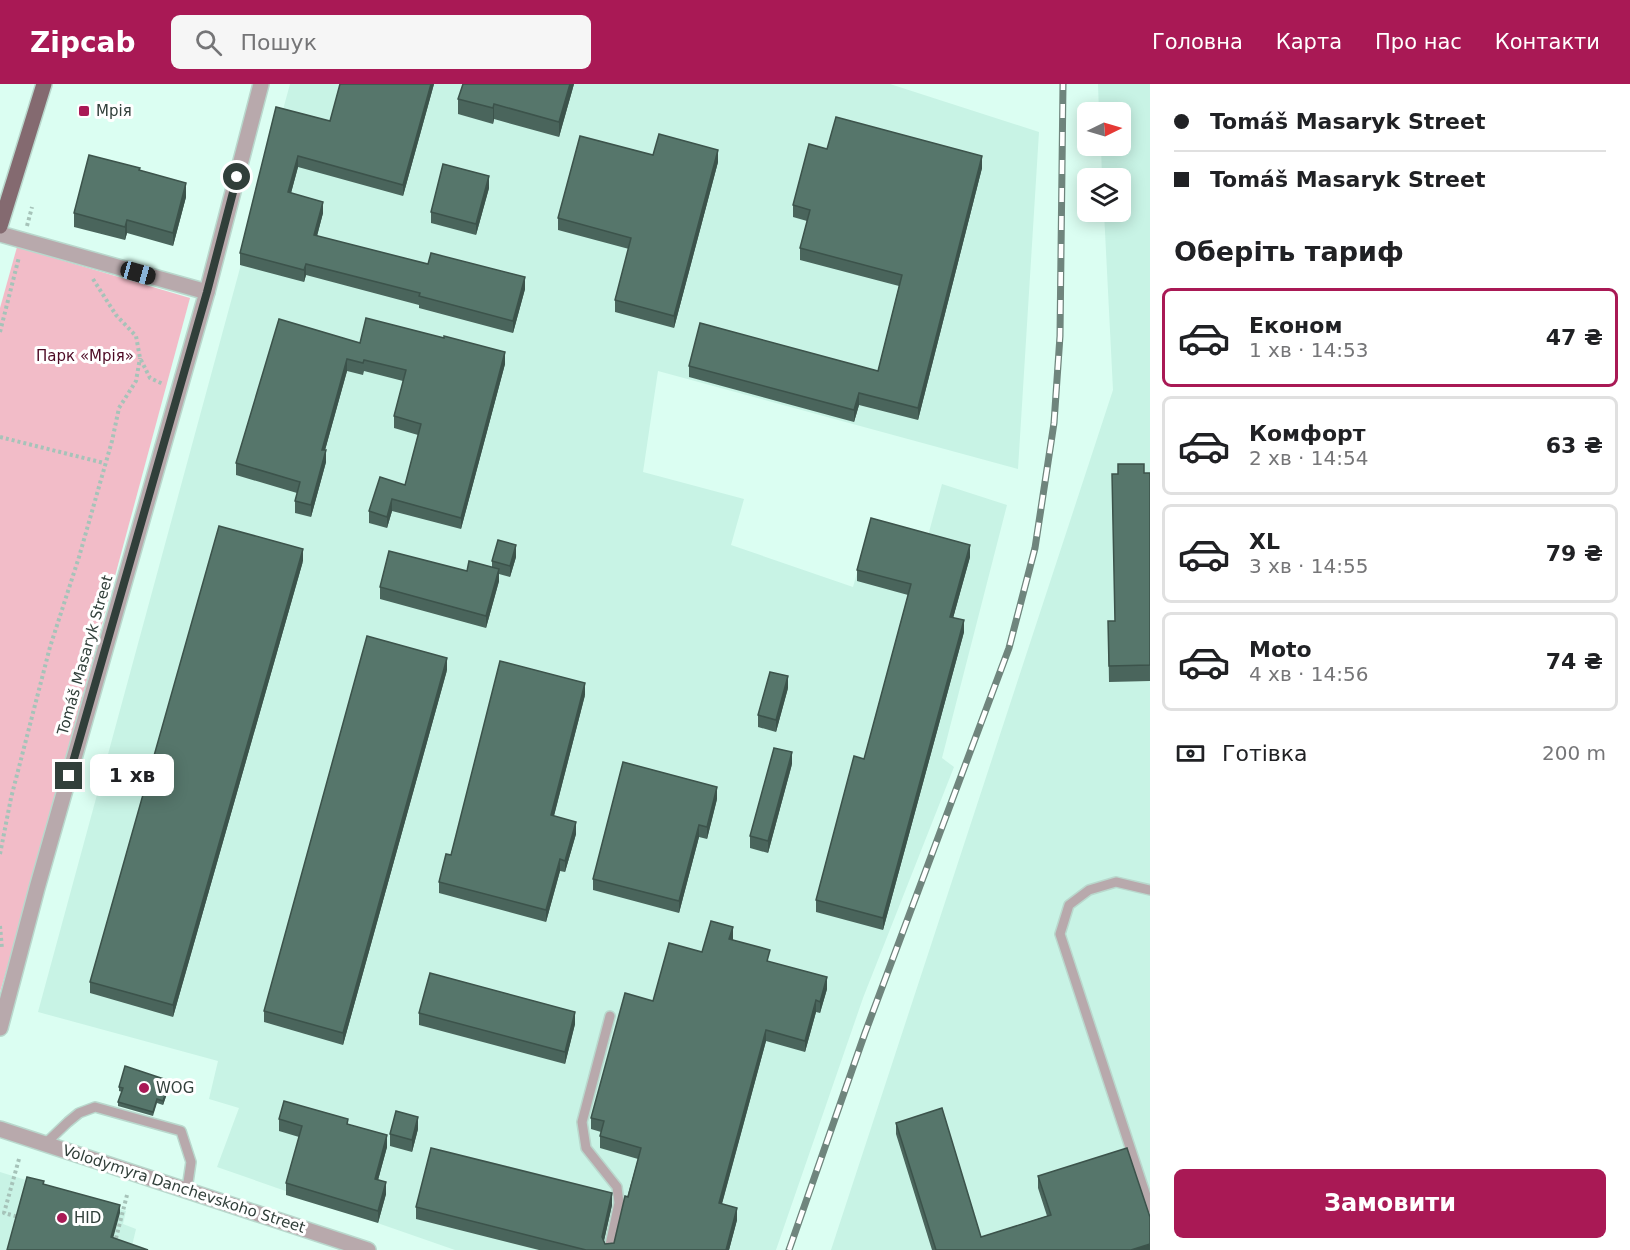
<!DOCTYPE html>
<html lang="uk">
<meta charset="utf-8">
<style>
body{margin:0;font-family:"DejaVu Sans",sans-serif;background:#f6f6f6;color:#202124;height:100vh;display:flex;flex-direction:column;font-size:22px;white-space:nowrap}
*{box-sizing:border-box;margin:0}
p{font-size:20px;color:#757577}
.icon{flex:none;width:33px;height:33px;fill:none;stroke:currentColor;stroke-width:2;stroke-linecap:round;stroke-linejoin:round}
.map{position:relative;flex:1;overflow:hidden}
.side{display:flex;flex-direction:column;background:#fff;width:480px}
.side>*{flex:none}
.hud{display:grid;align-content:center;height:132px;padding:0 24px;background:#fff}
.needle{width:39px;rotate:85deg}
.controls{position:absolute;left:1077px;top:18px;display:grid;gap:12px}
.controls a{display:grid;place-items:center;width:54px;height:54px;border-radius:9px;background:#fff;box-shadow:0 3px 15px #0003;font-size:30px}
.end{position:absolute;width:27px;height:27px;margin:-14px;border:8px solid #313f3a;background:#fff;box-shadow:0 0 0 3px #fff}
.from{border-radius:50%}
.bubble{position:absolute;height:42px;border-radius:9px;background:#fff;box-shadow:0 3px 15px #0003;font-size:20px;font-weight:700;line-height:42px;text-align:center}
.car{position:absolute;width:18px;height:36px;margin:-18px -9px;border-radius:8px;box-shadow:0 0 4px 2px #0007;background:linear-gradient(#222 24%,#8ab4d8 0 40%,#222 0 76%,#8ab4d8 0 86%,#222 0)}
.hud b{display:flex;align-items:center;gap:21px;height:57px;font-size:22px}
.hud b+b{border-top:2px solid #e0e0e0}
.hud i{width:15px;height:15px;background:#202124}
ul{padding:0;list-style:none}
li{display:flex;align-items:center;gap:18px;height:99px;margin:0 12px 9px;padding:0 12px;border:3px solid #e0e0e0;border-radius:9px}
li div{flex:1}
li b{display:block;font-size:22px}
li em{font-style:normal;font-weight:700}
li.on{border-color:#a91955}
li>.icon{width:54px;height:54px;stroke-width:1.5}
h2{padding:0 24px;font-size:27px;line-height:72px}
.pay{display:flex;align-items:center;gap:15px;height:66px;padding:0 24px;font-size:22px}
.pay p{margin-inline-start:auto}
.button{display:flex;gap:12px;margin-top:auto;padding:12px 24px}
.button a{flex:1;height:69px;border-radius:9px;background:#a91955;color:#fff;font-size:24px;font-weight:700;line-height:69px;text-align:center}
header{display:flex;align-items:center;gap:36px;box-sizing:border-box;height:84px;padding:0 30px;background:#a91955;color:#fff}
header strong{font-size:28px}
nav{display:flex;gap:33px;margin-inline-start:auto;font-size:21px}
.search{width:420px;height:54px;background:#f6f6f6;display:flex;align-items:center;gap:15px;box-sizing:border-box;padding:0 21px;border-radius:9px;color:#757577;font-size:22px}
main{display:flex;flex:1;min-height:0}
.map>svg:first-child{display:block}
</style>
<header>
<strong>Zipcab</strong>
<div class="search"><svg class="icon" aria-label="search" viewBox="0 0 24 24"><circle cx="10" cy="10" r="6"/><path d="M15 15l6 6"/></svg>Пошук</div>
<nav><a>Головна</a><a>Карта</a><a>Про нас</a><a>Контакти</a></nav>
</header>
<main>
<div class="map">
<svg width="1150" height="1166" viewBox="0 0 1150 1166">
<rect width="100%" height="100%" fill="#dbfef2"/>
<g fill="#c8f3e5">
<polygon points="290,0 890,0 1039,48 1018,385 658,287 643,388 744,415 731,461 853,503 873,434 928,452 942,400 1007,421 942,674 954,683 863,914 776,1166 455,1166 217,1083 239,1024 209,1015 218,977 38,928"/>
<polygon points="1098,0 1150,0 1150,1166 831,1166 1113,306 1104,128 1120,128 1120,94 1102,94 1101,62 1120,62 1120,28 1099,28"/>
<polygon points="0,1088 126,1127 123,1140 136,1145 131,1166 0,1166"/>
</g>
<polygon fill="#f2bcc8" points="17,163 190,214 29,811 0,908 0,224"/>
<g fill="none" stroke-linecap="round" stroke-linejoin="round">
<defs>
<g id="service">
<polyline points="1150,806 1116,798 1089,806 1069,821 1060,850 1150,1124"/>
<polyline points="46,1059 68,1038 79,1029 95,1023 181,1047 191,1078 187,1105"/>
<polyline points="609,1166 619,1119 617,1103 586,1064 582,1038 610,932"/>
</g>
<g id="minor">
<polyline points="0,150 207,208"/>
<polyline points="0,944 37,804 207,208 261,0"/>
</g>
<polyline id="tertiary" points="0,1045 368,1166"/>
<polyline id="primary" points="0,142 44,0"/>
</defs>
<use href="#service" stroke="#b9d8cd" stroke-width="12"/>
<use href="#minor" stroke="#b9d8cd" stroke-width="18"/>
<use href="#tertiary" stroke="#b9d8cd" stroke-width="18"/>
<use href="#primary" stroke="#b9d8cd" stroke-width="18"/>
<g stroke="#a6c3b9" stroke-width="4" stroke-dasharray="3 3" stroke-linecap="butt">
<polyline points="27,142 32,123"/>
<polyline points="93,195 116,231 136,252 140,274 150,294 163,300"/>
<polyline points="0,248 19,173"/>
<polyline points="0,353 104,379"/>
<polyline points="0,770 11,714 50,563 79,473 112,357 119,324 136,297 140,274"/>
<polyline points="0,842 2,865"/>
<polyline points="19,1075 4,1129 19,1133"/>
<polyline points="113,1166 127,1111"/>
</g>
<use href="#service" stroke="#b8a9ac" stroke-width="9"/>
<use href="#minor" stroke="#b8a9ac" stroke-width="15"/>
<use href="#tertiary" stroke="#b8a9ac" stroke-width="15"/>
<use href="#primary" stroke="#846a70" stroke-width="15"/>
<defs>
<polyline id="rail" points="789,1166 865,949 1009,564 1035,464 1054,339 1060,252 1063,0"/>
</defs>
<use href="#rail" stroke="#6f857d" stroke-width="7"/>
<use href="#rail" stroke="#fff" stroke-width="4.5" stroke-dasharray="14" stroke-linecap="butt"/>
</g>
<g fill="#4a655c">
<polygon points="340,0 434,0 403,112 298,83 291,109 323,129 317,152 525,205 513,249 419,224 419,221 306,191 304,198 240,181 240,169 276,23 330,37"/>
<polygon points="463,0 574,0 559,53 494,35 493,40 458,30 458,15"/>
<polygon points="827,65 982,84 918,336 859,321 854,338 689,293 689,282 878,287 899,202 800,176 800,164 807,137 793,133 793,121"/>
<polygon points="718,78 674,244 615,228 615,216 629,165 558,146 558,134"/>
<polygon points="140,87 186,113 173,162 127,149 125,156 74,143 74,129"/>
<polygon points="489,104 476,151 431,139 431,128"/>
<polygon points="360,259 505,280 461,445 392,427 387,444 369,439 369,427 405,401 418,351 394,344 394,332 403,297 364,287 363,291 347,287 325,366 326,378 311,433 295,429 295,417 297,409 236,391 236,379"/>
<polygon points="1144,389 1150,389 1150,597 1109,598 1108,537 1115,537"/>
<polygon points="516,473 510,493 499,490 499,497 486,544 380,515 380,503 492,484 492,477"/>
<polygon points="970,473 953,534 964,548 883,846 816,828 816,816 864,675 908,511 857,497 857,486"/>
<polygon points="303,477 173,933 90,909 90,898"/>
<polygon points="447,586 343,961 264,938 264,927"/>
<polygon points="788,604 776,648 758,643 758,631"/>
<polygon points="585,611 554,732 576,750 565,788 560,787 546,838 439,809 439,798 451,771"/>
<polygon points="792,680 768,769 750,764 750,752"/>
<polygon points="717,715 707,755 699,753 679,829 593,806 593,795"/>
<polygon points="732,855 770,878 827,905 820,929 816,928 805,968 766,957 722,1120 737,1136 729,1166 539,1166 416,1135 416,1123 612,1121 604,1157 605,1160 614,1159 638,1075 600,1064 600,1052 601,1048 591,1045 591,1034 653,917 702,868"/>
<polygon points="419,929 575,940 565,980 419,941"/>
<polygon points="170,1001 163,1021 157,1019 153,1032 118,1022 118,1018 122,1008 119,1007 119,1003"/>
<polygon points="279,1035 348,1040 387,1063 378,1096 386,1110 378,1139 286,1111 286,1099 299,1053 279,1047"/>
<polygon points="896,1039 981,1153 1047,1132 1038,1104 1038,1092 1150,1166 932,1166 896,1050"/>
<polygon points="418,1045 412,1068 390,1062 390,1050"/>
</g>
<g fill="#3c534b">
<polygon points="431,0 434,0 403,112 403,101"/>
<polygon points="570,0 574,0 559,53 559,38"/>
<polygon points="494,20 494,35 493,40 493,24"/>
<polygon points="718,66 718,78 674,244 674,232"/>
<polygon points="298,72 298,83 288,120 288,108"/>
<polygon points="982,72 982,84 918,336 918,324"/>
<polygon points="489,92 489,104 476,151 476,140"/>
<polygon points="186,99 186,113 173,162 173,149"/>
<polygon points="323,118 323,129 314,163 314,151"/>
<polygon points="127,136 127,149 125,156 125,143"/>
<polygon points="306,180 306,191 304,198 304,186"/>
<polygon points="525,193 525,205 513,249 513,237"/>
<polygon points="505,268 505,280 461,445 461,434"/>
<polygon points="347,275 347,287 322,377 322,366"/>
<polygon points="859,309 859,321 854,338 854,326"/>
<polygon points="326,366 326,378 311,433 311,421"/>
<polygon points="392,415 392,427 387,444 387,433"/>
<polygon points="516,461 516,473 510,493 510,482"/>
<polygon points="970,461 970,473 950,545 950,533"/>
<polygon points="303,465 303,477 173,933 173,921"/>
<polygon points="499,485 499,497 486,544 486,532"/>
<polygon points="964,536 964,548 883,846 883,834"/>
<polygon points="447,574 447,586 343,961 343,949"/>
<polygon points="788,592 788,604 776,648 776,636"/>
<polygon points="585,599 585,611 551,743 551,731"/>
<polygon points="792,668 792,680 768,769 768,757"/>
<polygon points="717,703 717,715 707,755 707,743"/>
<polygon points="576,738 576,750 565,788 565,777"/>
<polygon points="699,741 699,753 679,829 679,817"/>
<polygon points="560,775 560,787 546,838 546,826"/>
<polygon points="733,843 733,855 729,866 729,855"/>
<polygon points="827,893 827,905 820,929 820,918"/>
<polygon points="816,916 816,928 805,968 805,957"/>
<polygon points="575,928 575,940 565,980 565,968"/>
<polygon points="766,946 766,957 719,1130 719,1119"/>
<polygon points="170,997 170,1001 163,1021 163,1017"/>
<polygon points="418,1033 418,1045 412,1068 412,1056"/>
<polygon points="387,1051 387,1063 375,1107 375,1095"/>
<polygon points="386,1098 386,1110 378,1139 378,1127"/>
<polygon points="612,1109 612,1121 602,1165 602,1153"/>
<polygon points="120,1121 120,1129 111,1162 111,1153"/>
<polygon points="737,1124 737,1136 729,1166 726,1166"/>
<polygon points="1150,1160 1150,1166 1131,1166"/>
</g>
<g fill="#56766b" stroke="#3c534b" stroke-width="1.5">
<polygon points="340,0 431,0 403,101 298,72 288,108 323,118 314,151 428,180 431,169 525,193 513,237 419,212 420,209 306,180 304,186 240,169 276,23 330,37"/>
<polygon points="463,0 570,0 559,38 494,20 493,24 458,15"/>
<polygon points="836,33 982,72 918,324 859,309 854,326 689,282 700,239 878,287 902,191 800,164 810,126 793,121 809,60 827,65"/>
<polygon points="659,50 718,66 674,232 615,216 631,154 558,134 580,52 653,71"/>
<polygon points="89,71 140,84 139,86 186,99 173,149 127,136 125,143 74,129"/>
<polygon points="443,80 489,92 476,140 431,128"/>
<polygon points="366,234 444,254 444,252 505,268 461,434 392,415 387,433 369,427 380,393 405,401 421,340 394,332 406,286 364,276 363,279 347,275 322,366 326,366 311,421 295,417 300,398 236,379 279,235 360,259"/>
<polygon points="1118,380 1144,380 1144,389 1150,389 1150,581 1109,582 1108,537 1115,537 1112,390 1118,390"/>
<polygon points="871,434 970,461 950,533 964,536 883,834 816,816 854,672 864,675 911,500 857,486"/>
<polygon points="219,442 303,465 173,921 90,898"/>
<polygon points="498,456 516,461 510,482 492,477"/>
<polygon points="389,467 467,487 469,477 499,485 486,532 380,503"/>
<polygon points="367,552 447,574 343,949 264,927"/>
<polygon points="500,577 585,599 551,731 576,738 565,777 560,775 546,826 439,798 446,770 451,771"/>
<polygon points="770,588 788,592 776,636 758,631"/>
<polygon points="774,664 792,668 768,757 750,752"/>
<polygon points="623,678 717,703 707,743 699,741 679,817 593,795"/>
<polygon points="711,837 733,843 729,855 770,866 767,877 827,893 820,918 816,916 805,957 766,946 719,1119 737,1124 726,1166 586,1166 416,1123 431,1064 612,1109 602,1153 605,1160 614,1159 625,1112 628,1113 641,1064 600,1052 604,1037 591,1034 625,909 653,917 669,859 702,868"/>
<polygon points="430,889 575,928 565,968 419,929"/>
<polygon points="125,982 170,997 163,1017 157,1015 153,1028 118,1018 123,1004 119,1003"/>
<polygon points="284,1017 348,1035 347,1040 387,1051 375,1095 386,1098 378,1127 286,1099 302,1042 279,1035"/>
<polygon points="942,1024 981,1153 1051,1131 1038,1092 1127,1064 1150,1133 1150,1160 1131,1166 936,1166 896,1039"/>
<polygon points="396,1027 418,1033 412,1056 390,1050"/>
<polygon points="27,1093 44,1097 43,1100 120,1121 111,1153 148,1166 7,1166"/>
</g>
<g fill="none" stroke-linecap="round" stroke-linejoin="round">
<polyline stroke="#313f3a" stroke-width="8" points="69,692 207,208 237,93"/>
</g>
<g fill="#a91955" stroke="#fff" stroke-width="2">
<rect x="78" y="21" width="12" height="12" rx="3"/>
<circle cx="144" cy="1004" r="6"/>
<circle cx="62" cy="1134" r="6"/>
</g>
<g text-anchor="middle" stroke-width="6" stroke-linejoin="round" paint-order="stroke">
<g font-size="15" fill="#313f3a" stroke="#fff" text-anchor="start">
<text x="96" y="32">Мрія</text>
<text x="156" y="1009">WOG</text>
<text x="74" y="1139">HID</text>
</g>
<g font-size="15" fill="#4d0a24" stroke="#fff">
<text x="85" y="277">Парк «Мрія»</text>
</g>
<g font-size="15" fill="#313f3a" stroke="#fff">
<text transform="translate(85 571) rotate(-74)" y="5">Tomáš Masaryk Street</text>
<text transform="translate(184 1105) rotate(18)" y="5">Volodymyra Danchevskoho Street</text>
</g>
</g>
</svg>
<div class="controls">
<a><svg class="needle" viewBox="-14 -14 28 28"><path d="M0-13l5 13h-10z" fill="#e53935"/><path d="M0 13l5-13h-10z" fill="#757577"/></svg></a>
<a><svg class="icon" aria-label="layers" viewBox="0 0 24 24"><path d="M12 4l9 5-9 5-9-5zM3 14l9 5 9-5"/></svg></a>
</div>
<i class="end from" style="left:237px;top:93px"></i>
<i class="end" style="left:69px;top:692px"></i>
<div class="bubble" style="left:90px;top:670px;width:84px">1 хв</div>
<i class="car" style="left:138px;top:189px;rotate:106deg"></i>
</div>
<section class="side">
<div class="hud">
<b><i class="from"></i>Tomáš Masaryk Street</b>
<b><i></i>Tomáš Masaryk Street</b>
</div>
<h2>Оберіть тариф</h2>
<ul>
<li class="on"><svg class="icon" aria-label="car" viewBox="0 0 24 24"><path d="M5 17H2v-5l4-1 3-4h7l3 4 3 1v5h-3M9 17h6M6 11h13"/><circle cx="7" cy="17" r="2"/><circle cx="17" cy="17" r="2"/></svg><div><b>Економ</b><p>1 хв · 14:53</p></div><em>47 ₴</em></li>
<li><svg class="icon" aria-label="car" viewBox="0 0 24 24"><path d="M5 17H2v-5l4-1 3-4h7l3 4 3 1v5h-3M9 17h6M6 11h13"/><circle cx="7" cy="17" r="2"/><circle cx="17" cy="17" r="2"/></svg><div><b>Комфорт</b><p>2 хв · 14:54</p></div><em>63 ₴</em></li>
<li><svg class="icon" aria-label="car" viewBox="0 0 24 24"><path d="M5 17H2v-5l4-1 3-4h7l3 4 3 1v5h-3M9 17h6M6 11h13"/><circle cx="7" cy="17" r="2"/><circle cx="17" cy="17" r="2"/></svg><div><b>XL</b><p>3 хв · 14:55</p></div><em>79 ₴</em></li>
<li><svg class="icon" aria-label="car" viewBox="0 0 24 24"><path d="M5 17H2v-5l4-1 3-4h7l3 4 3 1v5h-3M9 17h6M6 11h13"/><circle cx="7" cy="17" r="2"/><circle cx="17" cy="17" r="2"/></svg><div><b>Moto</b><p>4 хв · 14:56</p></div><em>74 ₴</em></li>
</ul>
<div class="pay"><svg class="icon" aria-label="cash" viewBox="0 0 24 24"><path d="M3 7h18v10H3z"/><circle cx="12" cy="12" r="2"/></svg>Готівка<p>200 m</p></div>
<div class="button"><a>Замовити</a></div>
</section>
</main>
